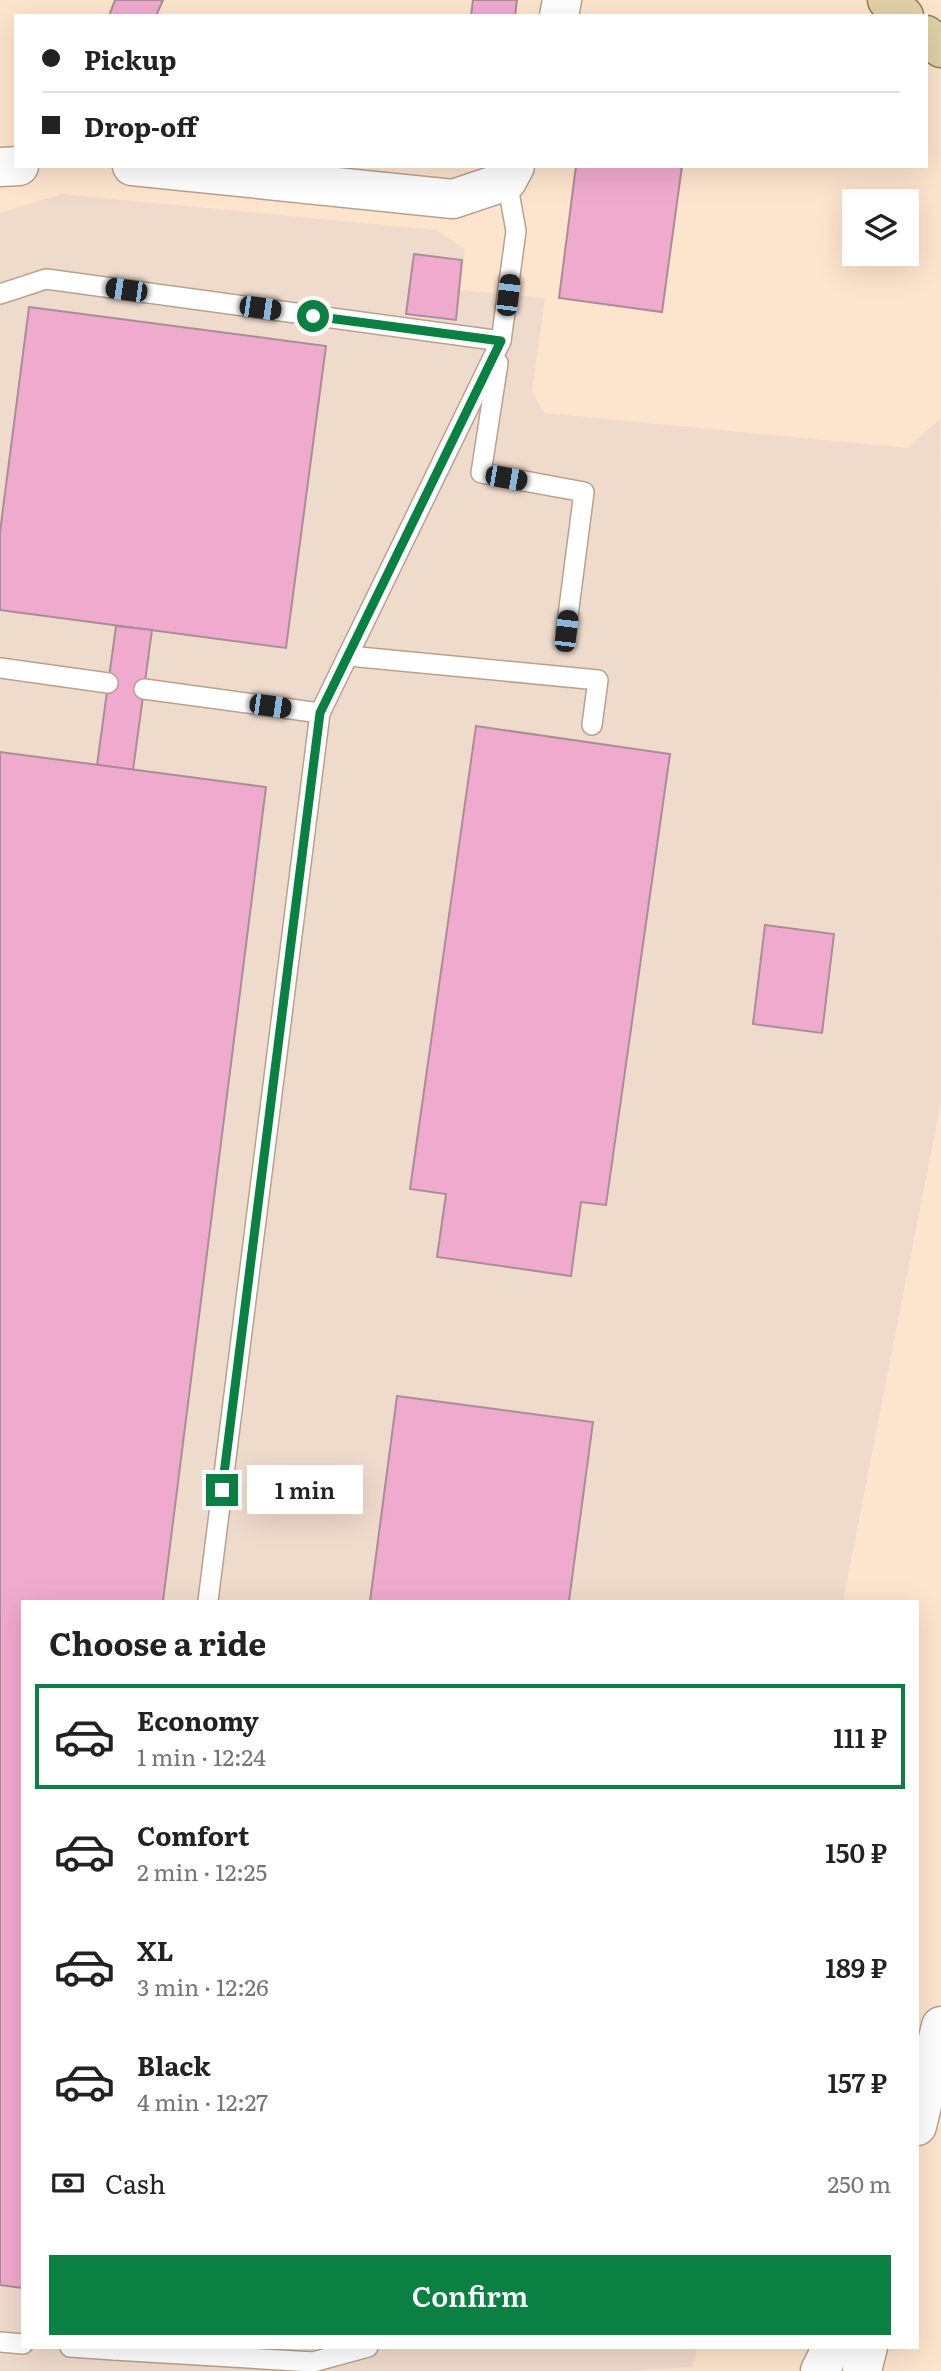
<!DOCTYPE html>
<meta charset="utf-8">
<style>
body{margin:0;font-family:Literata,serif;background:#f2f2f2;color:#222;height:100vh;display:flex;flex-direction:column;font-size:26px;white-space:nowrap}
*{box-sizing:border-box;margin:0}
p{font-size:23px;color:#767676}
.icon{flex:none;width:38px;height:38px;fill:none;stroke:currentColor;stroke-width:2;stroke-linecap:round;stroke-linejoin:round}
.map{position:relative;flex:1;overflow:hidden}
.drawer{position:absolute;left:21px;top:1600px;width:898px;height:749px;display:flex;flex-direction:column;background:#fff;border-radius:0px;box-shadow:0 7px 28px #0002}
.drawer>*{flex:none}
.hud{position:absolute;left:14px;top:14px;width:914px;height:154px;border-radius:0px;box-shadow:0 7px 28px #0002;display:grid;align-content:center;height:154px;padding:0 28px;background:#fff}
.buttons{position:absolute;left:842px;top:189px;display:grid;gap:14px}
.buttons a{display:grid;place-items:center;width:77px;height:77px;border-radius:0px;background:#fff;box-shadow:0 7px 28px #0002;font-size:35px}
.end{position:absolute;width:32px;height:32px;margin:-16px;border:9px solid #0b8043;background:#fff;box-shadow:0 0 0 4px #fff}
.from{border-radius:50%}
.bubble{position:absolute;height:49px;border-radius:0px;background:#fff;box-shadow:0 7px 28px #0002;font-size:23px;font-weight:600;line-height:49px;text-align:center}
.car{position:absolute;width:21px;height:42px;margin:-21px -10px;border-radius:9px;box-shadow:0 0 5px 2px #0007;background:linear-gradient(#222 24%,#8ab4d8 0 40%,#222 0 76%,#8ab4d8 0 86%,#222 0)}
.hud b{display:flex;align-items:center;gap:24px;height:66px;font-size:26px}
.hud b+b{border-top:2px solid #e0e0e0}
.hud i{width:18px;height:18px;background:#222}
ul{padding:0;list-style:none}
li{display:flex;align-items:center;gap:21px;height:105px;margin:0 14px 10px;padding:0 14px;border:4px solid transparent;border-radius:0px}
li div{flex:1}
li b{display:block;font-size:26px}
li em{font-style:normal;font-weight:600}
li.selected{border-color:#0b8043}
li>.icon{width:63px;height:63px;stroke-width:1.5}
h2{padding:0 28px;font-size:32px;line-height:84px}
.pay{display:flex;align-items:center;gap:18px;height:77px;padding:0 28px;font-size:26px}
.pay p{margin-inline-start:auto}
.action{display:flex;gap:14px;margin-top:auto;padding:14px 28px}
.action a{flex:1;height:80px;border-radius:0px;background:#0b8043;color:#fff;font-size:28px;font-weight:600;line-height:80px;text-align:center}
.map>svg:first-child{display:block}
</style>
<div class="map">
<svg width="941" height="2371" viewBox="0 0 941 2371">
<rect width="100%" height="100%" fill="#fde4cd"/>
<polygon fill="#efdbcc" points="61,194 436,230 465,249 460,290 545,298 532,391 544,413 908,448 940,419 941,1102 843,1601 23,1601 23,2347 697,2347 693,2367 627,2371 0,2371 0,213"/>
<g fill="#f0aacd" stroke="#aa8c9a" stroke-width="2">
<polygon points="115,0 163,0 156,16 109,16"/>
<polygon points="473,0 517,0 515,16 471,16"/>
<polygon points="576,166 682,166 662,312 559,298"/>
<polygon points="414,254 462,260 456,320 406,314"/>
<polygon points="29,307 326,346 286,648 0,610 0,532"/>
<polygon points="116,626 152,630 133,770 97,765"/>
<polygon points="476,726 670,754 606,1205 581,1202 571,1276 437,1257 446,1194 410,1189"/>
<polygon points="0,752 266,787 163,1601 23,1601 23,2288 0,2285"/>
<polygon points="765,925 834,934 822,1033 753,1024"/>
<polygon points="397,1396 593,1422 569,1601 370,1601"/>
</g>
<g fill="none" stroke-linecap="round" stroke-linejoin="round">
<defs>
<g id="service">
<polyline points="0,294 46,279 501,341 516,231 507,181"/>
<polyline points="498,363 481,473 584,492 566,631"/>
<polyline points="349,656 598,680 592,725"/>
<polyline points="0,668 108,683"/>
<polyline points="144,689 320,713 208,1601"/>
<polyline points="320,713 501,341"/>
<polyline points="0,2342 23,2344"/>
<polyline points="70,2347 114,2350 114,2347"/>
<polyline points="114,2350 313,2362 368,2347"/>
</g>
<g id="minor">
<polyline points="559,16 562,0"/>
<polyline points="132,166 453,199 507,181 515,166"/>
<polyline points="0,167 19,166"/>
<polyline points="917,2126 941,2026"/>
<polyline points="820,2371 832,2347"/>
<polyline points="862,2371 868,2347"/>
</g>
<g id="primary">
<polyline points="887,0 904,16"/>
<polyline points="926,35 941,48"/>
</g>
</defs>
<use href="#service" stroke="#b9a18c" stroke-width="22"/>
<use href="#minor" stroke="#b9a18c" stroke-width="41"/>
<use href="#primary" stroke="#958251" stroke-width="41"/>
<use href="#service" stroke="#fff" stroke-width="19"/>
<use href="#minor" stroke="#fff" stroke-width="38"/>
<use href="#primary" stroke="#e0d1a7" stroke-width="38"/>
</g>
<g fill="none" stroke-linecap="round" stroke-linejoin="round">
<polyline stroke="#0b8043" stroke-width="9" points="222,1490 320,713 501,341 313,316"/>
</g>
</svg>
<div class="buttons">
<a><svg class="icon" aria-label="layers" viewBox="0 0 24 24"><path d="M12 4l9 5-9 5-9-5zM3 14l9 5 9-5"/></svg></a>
</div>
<i class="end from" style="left:313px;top:316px"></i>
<i class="end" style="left:222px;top:1490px"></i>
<div class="bubble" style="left:247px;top:1465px;width:116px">1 min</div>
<i class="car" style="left:126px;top:290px;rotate:278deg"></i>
<i class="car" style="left:508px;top:295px;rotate:7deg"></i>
<i class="car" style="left:260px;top:308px;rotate:98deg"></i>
<i class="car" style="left:506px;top:478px;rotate:100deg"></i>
<i class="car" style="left:566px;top:631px;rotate:7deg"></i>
<i class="car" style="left:270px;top:706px;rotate:98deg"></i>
<div class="hud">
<b><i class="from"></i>Pickup</b>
<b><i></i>Drop-off</b>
</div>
<section class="drawer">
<h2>Choose a ride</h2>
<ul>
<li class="selected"><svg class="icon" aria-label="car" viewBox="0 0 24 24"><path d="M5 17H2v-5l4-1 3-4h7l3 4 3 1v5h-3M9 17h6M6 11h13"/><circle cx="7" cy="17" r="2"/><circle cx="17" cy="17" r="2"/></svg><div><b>Economy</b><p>1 min · 12:24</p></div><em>111 ₽</em></li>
<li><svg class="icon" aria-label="car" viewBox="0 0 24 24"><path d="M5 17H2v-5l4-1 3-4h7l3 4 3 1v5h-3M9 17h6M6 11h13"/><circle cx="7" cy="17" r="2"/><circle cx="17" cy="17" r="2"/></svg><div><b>Comfort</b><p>2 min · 12:25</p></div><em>150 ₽</em></li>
<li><svg class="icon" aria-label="car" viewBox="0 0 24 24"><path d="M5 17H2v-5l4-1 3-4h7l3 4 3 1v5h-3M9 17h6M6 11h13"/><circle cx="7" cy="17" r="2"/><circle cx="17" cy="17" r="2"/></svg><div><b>XL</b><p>3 min · 12:26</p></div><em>189 ₽</em></li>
<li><svg class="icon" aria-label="car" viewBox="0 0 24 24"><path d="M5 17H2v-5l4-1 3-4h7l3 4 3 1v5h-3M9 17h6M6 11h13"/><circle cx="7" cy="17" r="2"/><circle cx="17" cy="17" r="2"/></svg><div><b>Black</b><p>4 min · 12:27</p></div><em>157 ₽</em></li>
</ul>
<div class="pay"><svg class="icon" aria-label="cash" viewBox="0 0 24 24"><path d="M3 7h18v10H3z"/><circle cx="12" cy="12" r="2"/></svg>Cash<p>250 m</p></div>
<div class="action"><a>Confirm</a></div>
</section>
</div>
